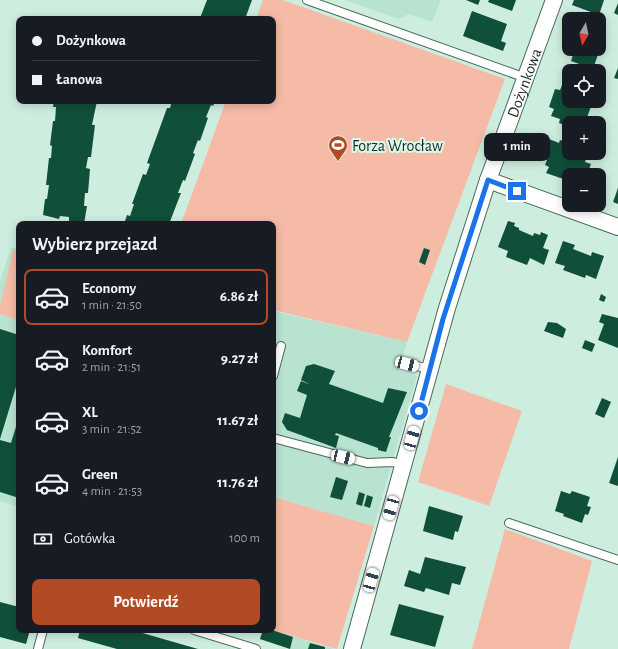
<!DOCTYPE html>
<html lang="pl">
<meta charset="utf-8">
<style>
body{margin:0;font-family:"Alegreya Sans",sans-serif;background:#20242c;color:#f1f3f6;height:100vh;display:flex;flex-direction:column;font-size:15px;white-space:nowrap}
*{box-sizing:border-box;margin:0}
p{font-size:13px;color:#9ea1a6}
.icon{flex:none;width:22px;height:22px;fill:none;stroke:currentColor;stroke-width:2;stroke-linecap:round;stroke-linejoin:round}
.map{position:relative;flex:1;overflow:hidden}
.details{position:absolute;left:16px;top:221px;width:260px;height:412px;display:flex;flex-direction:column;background:#171b24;border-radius:8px;box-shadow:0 2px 10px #0003}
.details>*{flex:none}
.guide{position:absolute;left:16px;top:16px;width:260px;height:88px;border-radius:8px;box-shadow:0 2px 10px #0003;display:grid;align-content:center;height:88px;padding:0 16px;background:#171b24}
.needle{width:26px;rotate:189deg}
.buttons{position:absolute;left:562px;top:12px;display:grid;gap:8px}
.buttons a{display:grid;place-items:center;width:44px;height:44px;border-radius:8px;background:#171b24;box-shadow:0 2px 10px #0003;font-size:20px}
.end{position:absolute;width:18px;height:18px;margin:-9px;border:5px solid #1a73e8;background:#fff;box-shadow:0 0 0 2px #fff}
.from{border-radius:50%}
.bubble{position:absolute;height:28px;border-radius:8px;background:#171b24;box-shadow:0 2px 10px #0003;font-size:13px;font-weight:700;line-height:28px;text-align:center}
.car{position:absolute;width:12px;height:24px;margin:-12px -6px;border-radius:5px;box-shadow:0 0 3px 1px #0007;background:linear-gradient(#fff 24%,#345 0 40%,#fff 0 76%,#345 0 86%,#fff 0)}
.guide b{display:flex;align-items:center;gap:14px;height:38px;font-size:15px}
.guide b+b{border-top:1px solid #363941}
.guide i{width:10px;height:10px;background:#f1f3f6}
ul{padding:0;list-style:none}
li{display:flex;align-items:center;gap:12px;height:56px;margin:0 8px 6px;padding:0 8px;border:2px solid transparent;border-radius:8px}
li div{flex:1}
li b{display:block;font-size:15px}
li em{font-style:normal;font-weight:700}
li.selected{border-color:#b24b24}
li>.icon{width:36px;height:36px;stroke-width:1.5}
h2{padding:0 16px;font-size:18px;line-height:48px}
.pay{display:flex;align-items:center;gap:10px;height:44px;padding:0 16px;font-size:15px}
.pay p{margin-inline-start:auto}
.action{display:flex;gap:8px;margin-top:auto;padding:8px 16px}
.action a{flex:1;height:46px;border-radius:8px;background:#b24b24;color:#fff;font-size:16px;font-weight:700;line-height:46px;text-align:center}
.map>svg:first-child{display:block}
</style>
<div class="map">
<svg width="618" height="649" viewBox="0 0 618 649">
<rect width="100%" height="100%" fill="#cdeedf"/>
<g fill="#b9e3d1">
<polygon points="345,0 441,0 432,22 409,14 398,19"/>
<polygon points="11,247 19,249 19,507 0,501 0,282"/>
<polygon points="273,311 407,342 398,371 417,376 374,526 273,497"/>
<polygon points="262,630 272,630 334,649 291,649 259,639"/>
</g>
<g fill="#f5bba7">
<polygon points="263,0 283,0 505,79 407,342 273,310 273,224 181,224 226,101 273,101 273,19 256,19"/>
<polygon points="13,250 19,251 19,320 0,314 0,306"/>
<polygon points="446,384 522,411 489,506 418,482"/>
<polygon points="273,497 374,526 337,649 272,630"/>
<polygon points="505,529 592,561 569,649 472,649"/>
</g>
<g fill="#10503b">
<polygon points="207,0 252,0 245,19 203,19 200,18"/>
<polygon points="466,0 480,0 478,5"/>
<polygon points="489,0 516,0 512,11 488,2"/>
<polygon points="574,0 604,0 599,15 572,5"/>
<polygon points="618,3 618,15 614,13"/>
<polygon points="472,11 507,24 501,41 506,43 503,51 463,36"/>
<polygon points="599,39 603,40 593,69 571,61 575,49 599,49"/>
<polygon points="618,68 618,79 614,78"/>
<polygon points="563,83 569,85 569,101 593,101 585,123 568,122 567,126 559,123 560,119 551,116 554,109 549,107 555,89 560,90"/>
<polygon points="54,101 97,101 92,125 95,125 91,157 88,157 86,168 90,169 88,193 85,193 84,206 87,206 84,224 69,221 69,217 60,216 59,219 43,215 45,199 47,199 49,185 46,185 49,158 51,158 52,146 50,145 53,121 55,121 56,107 53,107"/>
<polygon points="172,101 215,101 213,106 211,105 206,117 208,118 200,141 198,140 193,153 195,154 185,181 183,180 178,193 181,193 169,224 124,224 127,215 130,216 134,204 132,204 143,174 146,175 150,164 147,163 167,108 170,108"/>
<polygon points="539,135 559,143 560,140 569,143 569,153 588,153 585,162 591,164 587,175 569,175 569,181 546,173 549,167 545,165 547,160 532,154"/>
<polygon points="618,188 618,204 613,202"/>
<polygon points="508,221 515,223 514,226 519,228 519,230 533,236 534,233 540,235 541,232 548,235 543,248 549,250 544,265 530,258 527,265 506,257 508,251 498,247"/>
<polygon points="563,241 575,245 573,249 591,256 592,252 604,256 596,279 586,275 585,278 563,270 565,266 555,263"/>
<polygon points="424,248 430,250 425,265 419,262"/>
<polygon points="601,294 606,297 604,302 599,300"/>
<polygon points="602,314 618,318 618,348 598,340 604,324 599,322"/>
<polygon points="548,322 557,323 566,329 563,338 544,331"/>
<polygon points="0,329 19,335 19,377 0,439"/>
<polygon points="585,340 595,344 592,352 582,348"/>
<polygon points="314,364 335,371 329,384 383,403 388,388 407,392 389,437 391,437 386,452 378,450 378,448 336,433 335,435 339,436 336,448 287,430 282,422 285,413 300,418 307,395 297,391 301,381 311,385 301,380 306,366"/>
<polygon points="602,398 611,402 604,418 595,414"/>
<polygon points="19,417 19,498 0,492 0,440 11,443"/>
<polygon points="618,457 618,486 609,483"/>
<polygon points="336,477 348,481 342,500 330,497"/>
<polygon points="561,491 570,494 572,491 590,497 587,506 591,507 588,515 585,514 582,523 563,516 564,514 555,511"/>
<polygon points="359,492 365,494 362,506 356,504"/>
<polygon points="367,495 373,497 370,508 364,506"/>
<polygon points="429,506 463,516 458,532 455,531 453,540 423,531"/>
<polygon points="425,557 466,567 460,585 452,583 449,595 426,588 424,592 404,586 409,570 420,574"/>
<polygon points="0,602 19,607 19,630 30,630 26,644 0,637"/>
<polygon points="399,604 444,616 435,647 390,635"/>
<polygon points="80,630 132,630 198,649 117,649 78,638"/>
<polygon points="263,630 272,630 293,637 290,649 260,639"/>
<polygon points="310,643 325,647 325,649 308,649"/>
</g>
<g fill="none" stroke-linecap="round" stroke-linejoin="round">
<defs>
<g id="service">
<polyline points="307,0 526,78"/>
<polyline points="401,362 429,369"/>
<polyline points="273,376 281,346"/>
<polyline points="273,438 367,463 393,462 404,465"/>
<polyline points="509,523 618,560"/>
<polyline points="194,630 256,649"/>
<polyline points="38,649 43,630"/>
</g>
<g id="minor">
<polyline points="488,180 618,227"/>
<path id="s1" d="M352,649l95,-341 41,-128 66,-180"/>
</g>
</defs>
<use href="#service" stroke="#4a685b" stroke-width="10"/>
<use href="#minor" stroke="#4a685b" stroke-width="18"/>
<use href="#service" stroke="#fff" stroke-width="8"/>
<use href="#minor" stroke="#fff" stroke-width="16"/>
</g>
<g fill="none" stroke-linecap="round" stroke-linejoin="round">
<polyline stroke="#1a73e8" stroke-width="5" points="419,411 443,319 488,180 517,191"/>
</g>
<defs>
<symbol id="stadium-pin" viewBox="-11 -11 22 30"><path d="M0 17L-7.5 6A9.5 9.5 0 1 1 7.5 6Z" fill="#b24b24" stroke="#dafbec"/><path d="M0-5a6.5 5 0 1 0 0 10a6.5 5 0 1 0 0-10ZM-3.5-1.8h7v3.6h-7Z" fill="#fff"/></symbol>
</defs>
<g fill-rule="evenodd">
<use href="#stadium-pin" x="327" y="134" width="22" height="30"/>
</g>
<g text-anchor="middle" stroke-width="4" stroke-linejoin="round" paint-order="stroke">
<g font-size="16" fill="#1b2722" stroke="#dafbec">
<text dy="6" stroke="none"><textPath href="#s1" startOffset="592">Dożynkowa</textPath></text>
</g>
<g font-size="16" fill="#1b2722" stroke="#dafbec" text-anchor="start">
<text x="352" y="151">Forza Wrocław</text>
</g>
</g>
</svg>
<div class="buttons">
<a><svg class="needle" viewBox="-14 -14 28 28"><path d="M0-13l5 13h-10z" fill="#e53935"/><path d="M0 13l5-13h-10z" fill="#9ea1a6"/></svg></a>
<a><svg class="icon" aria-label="locate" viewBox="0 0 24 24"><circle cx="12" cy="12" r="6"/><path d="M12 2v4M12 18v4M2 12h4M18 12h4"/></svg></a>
<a>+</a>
<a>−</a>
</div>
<i class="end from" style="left:419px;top:411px"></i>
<i class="end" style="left:517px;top:191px"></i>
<div class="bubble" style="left:484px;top:133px;width:66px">1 min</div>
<i class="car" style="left:407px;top:364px;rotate:105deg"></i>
<i class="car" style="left:412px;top:438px;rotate:16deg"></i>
<i class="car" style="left:343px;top:457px;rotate:103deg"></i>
<i class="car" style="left:391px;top:508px;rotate:196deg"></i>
<i class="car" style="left:371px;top:580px;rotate:16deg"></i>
<div class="guide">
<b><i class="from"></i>Dożynkowa</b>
<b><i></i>Łanowa</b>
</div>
<section class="details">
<h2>Wybierz przejazd</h2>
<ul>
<li class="selected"><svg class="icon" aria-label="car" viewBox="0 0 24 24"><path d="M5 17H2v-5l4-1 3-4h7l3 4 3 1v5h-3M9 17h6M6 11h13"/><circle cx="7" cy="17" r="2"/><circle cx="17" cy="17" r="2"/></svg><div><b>Economy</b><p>1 min · 21:50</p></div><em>6.86 zł</em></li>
<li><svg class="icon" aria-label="car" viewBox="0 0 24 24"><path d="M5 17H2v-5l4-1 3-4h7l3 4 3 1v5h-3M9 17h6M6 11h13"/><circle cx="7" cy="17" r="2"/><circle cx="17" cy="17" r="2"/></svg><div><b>Komfort</b><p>2 min · 21:51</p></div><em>9.27 zł</em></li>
<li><svg class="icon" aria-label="car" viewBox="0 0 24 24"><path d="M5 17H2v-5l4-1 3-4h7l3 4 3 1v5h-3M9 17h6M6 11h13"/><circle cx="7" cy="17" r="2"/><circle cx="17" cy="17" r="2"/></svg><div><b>XL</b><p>3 min · 21:52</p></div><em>11.67 zł</em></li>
<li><svg class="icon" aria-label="car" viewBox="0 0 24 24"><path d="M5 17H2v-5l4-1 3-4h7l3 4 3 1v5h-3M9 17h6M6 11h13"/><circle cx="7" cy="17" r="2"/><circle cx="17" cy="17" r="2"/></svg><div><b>Green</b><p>4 min · 21:53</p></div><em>11.76 zł</em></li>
</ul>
<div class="pay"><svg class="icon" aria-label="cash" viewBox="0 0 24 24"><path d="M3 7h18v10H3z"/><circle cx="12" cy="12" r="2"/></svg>Gotówka<p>100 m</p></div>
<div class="action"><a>Potwierdź</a></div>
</section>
</div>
